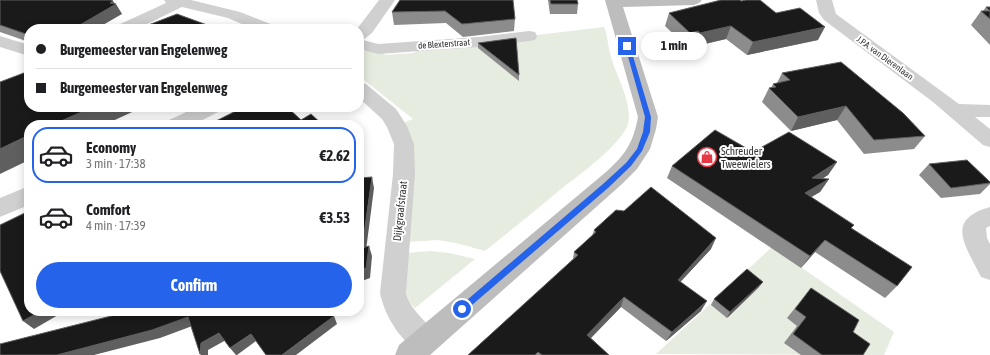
<!DOCTYPE html>
<meta charset="utf-8">
<style>
body{margin:0;font-family:"Asap Condensed",sans-serif;background:#f6f6f6;color:#202124;height:100vh;display:flex;flex-direction:column;font-size:15px;white-space:nowrap}
*{box-sizing:border-box;margin:0}
p{font-size:13px;color:#757577}
.icon{flex:none;width:22px;height:22px;fill:none;stroke:currentColor;stroke-width:2;stroke-linecap:round;stroke-linejoin:round}
.map{position:relative;flex:1;overflow:hidden}
.side{position:absolute;left:24px;top:120px;width:340px;height:196px;display:flex;flex-direction:column;background:#fff;border-radius:16px;box-shadow:0 2px 10px #0003}
.side>*{flex:none}
.top-card{position:absolute;left:24px;top:24px;width:340px;height:88px;border-radius:16px;box-shadow:0 2px 10px #0003;display:grid;align-content:center;height:88px;padding:0 12px;background:#fff}
.end{position:absolute;width:18px;height:18px;margin:-9px;border:5px solid #2563eb;background:#fff;box-shadow:0 0 0 2px #fff}
.from{border-radius:50%}
.bubble{position:absolute;height:28px;border-radius:14px;background:#fff;box-shadow:0 2px 10px #0003;font-size:13px;font-weight:700;line-height:28px;text-align:center}
.top-card b{display:flex;align-items:center;gap:14px;height:38px;font-size:15px}
.top-card b+b{border-top:1px solid #e0e0e0}
.top-card i{width:10px;height:10px;background:#202124}
ul{padding:7px 0 0;list-style:none}
li{display:flex;align-items:center;gap:12px;height:56px;margin:0 8px 6px;padding:0 4px;border:2px solid transparent;border-radius:16px}
li div{flex:1}
li b{display:block;font-size:15px}
li em{font-style:normal;font-weight:700}
li.on{border-color:#2563eb}
li>.icon{width:36px;height:36px;stroke-width:1.5}
.cta{display:flex;gap:8px;margin-top:auto;padding:8px 12px}
.cta a{flex:1;height:46px;border-radius:24px;background:#2563eb;color:#fff;font-size:16px;font-weight:700;line-height:46px;text-align:center}
.map>svg:first-child{display:block}
</style>
<div class="map">
<svg width="990" height="355" viewBox="0 0 990 355">
<rect width="100%" height="100%" fill="#fff"/>
<g fill="#e6ecdf">
<path d="M604,27c4,10 4,20 7,30 5,18 22,47 17,67 -6,20 -50,52 -67,65 -25,21 -51,42 -76,62l-29,-8 -18,-3 -31,2 6,-98 -8,-22 8,-3 -54,-43v-22l5,-3h16l5,4 29,-2 6,-4z"/>
<polygon points="772,247 894,332 884,355 656,354"/>
<path d="M430,251l19,2 26,6 -60,49c-15,-13 -9,-37 -9,-55z"/>
</g>
<g fill="none" stroke-linecap="round" stroke-linejoin="round">
<g fill="#d0d0d0" fill-rule="evenodd">
<polygon points="164,0 191,0 240,12 273,25 275,29 253,29 228,18 182,7 137,29 116,29 118,25 166,3"/>
<polygon points="379,0 395,0 372,33 363,40 378,44 478,37 529,31 535,32 537,36 535,40 529,41 478,47 378,54 359,49 359,29 357,29"/>
<polygon points="816,0 832,0 836,14 959,104 990,105 990,117 975,117 990,129 990,147 983,145 933,102 824,20 819,13"/>
<polygon points="0,36 29,45 29,56 0,47"/>
<path d="M359,82l7,2 30,25 11,17 7,18 1,30 -9,119c5,20 25,30 33,48l-4,9 -10,4c-23,-9 -40,-37 -45,-61l13,-119 1,-30 -7,-17 -5,-8 -23,-21z"/>
<polygon points="197,107 223,107 220,111 193,125 166,125 169,120"/>
<polygon points="29,186 29,205 0,217 0,198"/>
<path d="M990,207v19l-4,2 1,10 3,6v36l-9,-3c-15,-31 -37,-57 9,-70z"/>
</g>
<path fill="#bdbdbd" fill-rule="evenodd" d="M605,0h97l-3,3 -5,2 -71,2 35,110 -2,12 -6,20 -13,20 -15,15 -192,171h-35l4,-10 207,-173c20,-18 27,-29 32,-55z"/>
</g>
<g fill="#8c8c8c">
<polygon points="0,0 115,4 122,14 29,29 29,42 0,32"/>
<polygon points="400,0 515,19 514,31 463,37 446,23 394,25 392,12"/>
<polygon points="548,0 577,0 578,4 577,14 550,14"/>
<polygon points="986,7 990,7 990,45 971,25 981,11 983,11"/>
<polygon points="669,13 776,13 818,40 747,55 726,39 696,46 694,45 686,46 665,26"/>
<polygon points="478,43 519,75 519,81 478,48"/>
<polygon points="782,73 925,136 914,149 864,154 837,120 791,131 762,102 769,88 771,88 773,84 777,83"/>
<polygon points="228,107 287,107 301,120 323,125 213,125 212,123 232,113"/>
<polygon points="753,152 837,162 828,175 822,179 829,179 820,192 811,197 851,229 897,286 885,298 815,252 801,268 667,178 672,166"/>
<polygon points="929,164 990,182 990,184 980,194 941,198 919,175"/>
<polygon points="594,230 711,249 680,282 701,311 666,341 621,307 591,338 609,355 468,355 573,259 574,252 592,236"/>
<polygon points="759,287 727,318 711,305 714,299"/>
<polygon points="811,288 853,332 863,355 801,355 784,343 797,326 787,318"/>
</g>
<g fill="#5f5f5f">
<polygon points="113,1 116,5 116,4 122,14 96,29 73,29"/>
<polygon points="731,26 726,39 696,46 700,33"/>
<polygon points="825,27 818,40 747,55 753,42"/>
<polygon points="698,31 694,45 686,46 690,33"/>
<polygon points="846,106 837,120 791,131 798,117"/>
<polygon points="93,107 143,107 104,125 52,125"/>
<polygon points="29,135 29,160 0,174 0,149"/>
<polygon points="837,162 828,175 804,190 812,178"/>
<polygon points="372,177 374,188 365,258 362,248"/>
<polygon points="829,179 820,192 796,206 805,193"/>
<polygon points="716,238 711,249 673,290 678,280"/>
<polygon points="825,240 815,252 801,268 810,256"/>
<polygon points="369,246 372,256 370,278 359,282 359,271"/>
<polygon points="763,282 759,287 727,318 730,312"/>
<polygon points="624,297 621,307 584,345 587,335"/>
<polygon points="707,301 701,311 666,341 672,332"/>
<polygon points="41,311 65,311 34,329 23,321"/>
<polygon points="334,316 337,324 296,355 282,355"/>
<polygon points="188,317 195,325 160,338 94,355 57,355"/>
<polygon points="219,333 226,340 208,350 208,355 201,355 200,354 201,343"/>
<polygon points="251,334 256,341 237,355 236,355 230,348"/>
</g>
<g fill="#1a1a1a" stroke="#5f5f5f">
<polygon points="0,0 111,0 113,1 110,3 116,4 73,29 29,29 29,35 0,25"/>
<polygon points="400,0 513,0 515,19 462,24 445,11 392,12"/>
<polygon points="550,0 577,0 578,4 551,4"/>
<polygon points="721,0 740,0 741,1 746,0 760,0 776,13 800,8 825,27 753,42 731,26 700,33 698,31 690,33 669,13"/>
<polygon points="986,7 990,7 990,11"/>
<polygon points="981,11 990,11 990,19"/>
<polygon points="177,14 218,29 138,29"/>
<polygon points="516,38 519,75 478,43"/>
<polygon points="841,62 903,113 925,136 874,140 846,106 798,117 769,88 776,87 773,84 790,80 782,73"/>
<polygon points="29,71 29,107 93,107 52,125 29,125 29,135 0,149 0,82"/>
<polygon points="229,107 287,107 301,120 311,114 323,125 214,125 212,123 234,112"/>
<polygon points="715,130 753,152 789,132 837,162 812,178 829,179 805,193 854,225 851,228 912,267 897,286 825,240 810,256 672,166"/>
<polygon points="967,160 990,182 990,183 951,188 929,164"/>
<polygon points="372,177 362,248 369,246 366,268 359,271 359,178"/>
<polygon points="651,187 716,238 678,280 707,301 672,332 624,297 587,335 609,355 542,355 538,352 535,355 468,355 578,255 574,252 596,232 594,230 616,210 624,211"/>
<polygon points="29,211 29,248 27,249 29,254 29,311 41,311 23,321 0,271 0,225"/>
<polygon points="747,269 763,282 730,312 714,299"/>
<polygon points="811,288 859,320 853,332 870,344 863,355 822,355 793,334 806,317 795,309"/>
<polygon points="131,311 329,311 334,316 282,355 266,355 251,334 230,348 219,333 201,343 200,354 188,317 152,330 57,355 0,355 0,344"/>
</g>
<polygon fill="#2563eb" points="627,44 630,46 651,117 650,132 642,151 631,166 608,188 465,311 460,311 460,306 603,184 626,163 637,149 643,132 645,117 625,46"/>
<defs>
<symbol id="shop-ring" viewBox="-11 -11 22 22"><circle r="9.5" fill="#fff" stroke="#e63946" stroke-width="1.5"/><path d="M-5-2.5h2.3a2.7 3.5 0 0 1 5.4 0H5L5.5 6h-11ZM-1.5-2.5h3a1.5 2.3 0 0 0-3 0Z" fill="#e63946"/></symbol>
</defs>
<g fill-rule="evenodd">
<use href="#shop-ring" x="696" y="146" width="22" height="22"/>
</g>
<g text-anchor="middle" stroke-width="4" stroke-linejoin="round" paint-order="stroke">
<g font-size="9" fill="#333" stroke="#fff">
<text transform="translate(444 44) rotate(-4)" y="3">de Blexterstraat</text>
<text transform="translate(885 58) rotate(36)" y="3">J.P.A. van Dierenlaan</text>
</g>
<g font-size="11" fill="#333" stroke="#fff" text-anchor="start">
<text x="721" y="155">Schreuder<tspan x="721" dy="13">Tweewielers</tspan></text>
</g>
<g font-size="11" fill="#333" stroke="#fff">
<text transform="translate(400 211) rotate(-84)" y="4">Dijkgraafstraat</text>
</g>
</g>
</svg>
<i class="end from" style="left:462px;top:309px"></i>
<i class="end" style="left:627px;top:46px"></i>
<div class="bubble" style="left:641px;top:32px;width:66px">1 min</div>
<div class="top-card">
<b><i class="from"></i>Burgemeester van Engelenweg</b>
<b><i></i>Burgemeester van Engelenweg</b>
</div>
<section class="side">
<ul>
<li class="on"><svg class="icon" aria-label="car" viewBox="0 0 24 24"><path d="M5 17H2v-5l4-1 3-4h7l3 4 3 1v5h-3M9 17h6M6 11h13"/><circle cx="7" cy="17" r="2"/><circle cx="17" cy="17" r="2"/></svg><div><b>Economy</b><p>3 min · 17:38</p></div><em>€2.62</em></li>
<li><svg class="icon" aria-label="car" viewBox="0 0 24 24"><path d="M5 17H2v-5l4-1 3-4h7l3 4 3 1v5h-3M9 17h6M6 11h13"/><circle cx="7" cy="17" r="2"/><circle cx="17" cy="17" r="2"/></svg><div><b>Comfort</b><p>4 min · 17:39</p></div><em>€3.53</em></li>
</ul>
<div class="cta"><a>Confirm</a></div>
</section>
</div>
